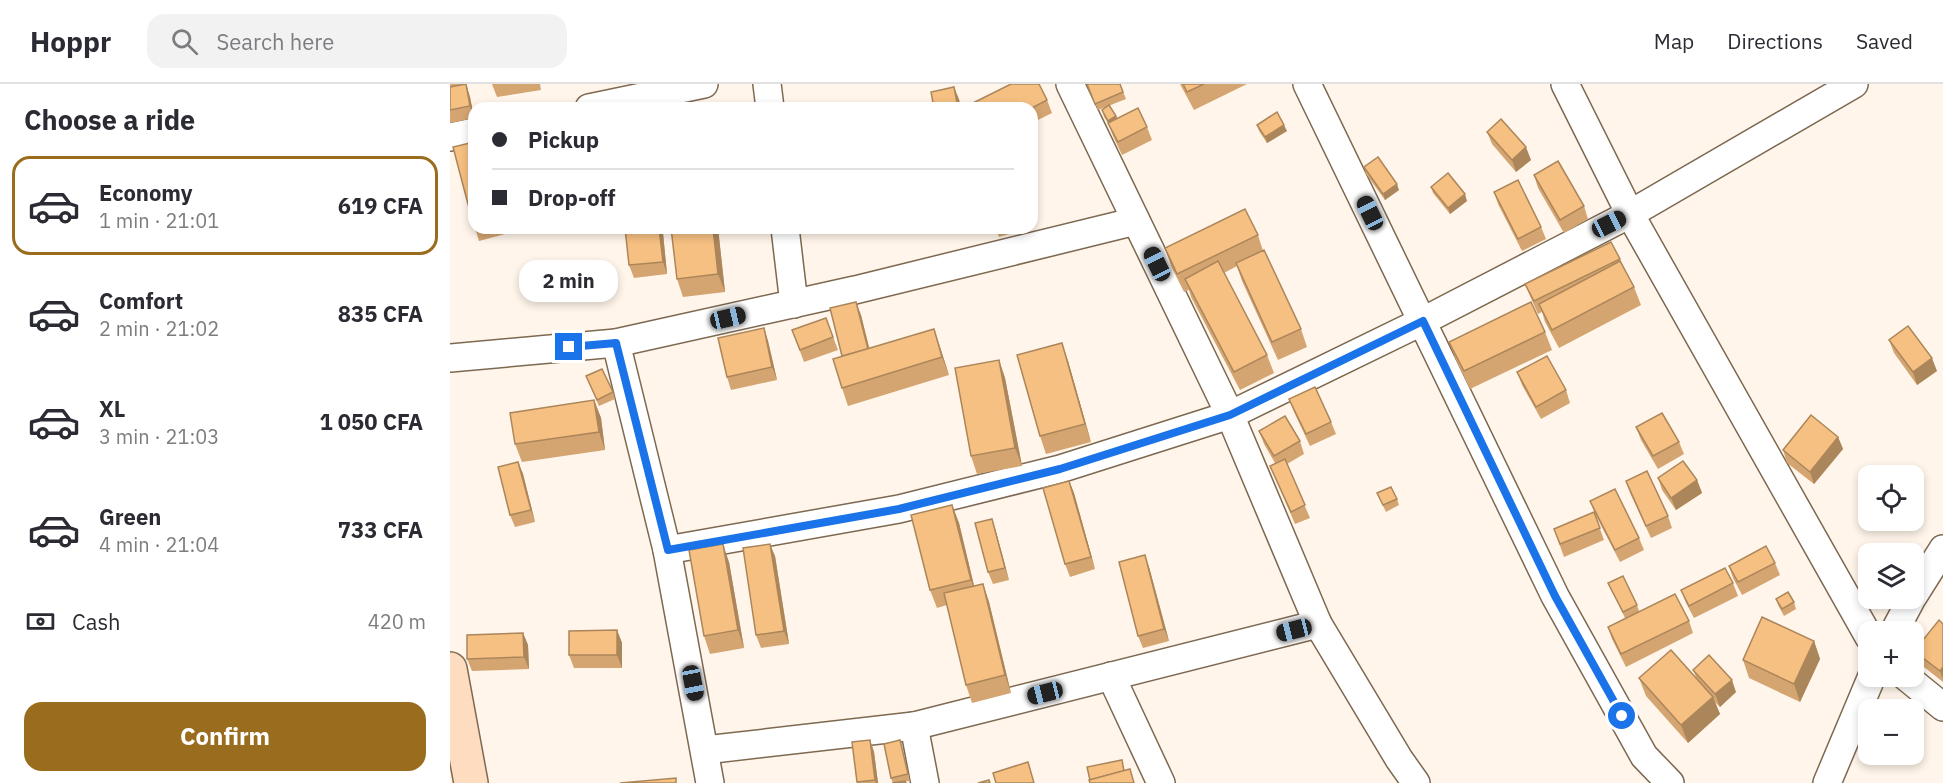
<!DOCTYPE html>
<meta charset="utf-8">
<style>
body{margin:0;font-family:"IBM Plex Sans",sans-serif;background:#f2f2f3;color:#2b2b33;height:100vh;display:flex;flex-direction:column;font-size:22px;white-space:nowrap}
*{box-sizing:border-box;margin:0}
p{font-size:20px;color:#7c7c81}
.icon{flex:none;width:33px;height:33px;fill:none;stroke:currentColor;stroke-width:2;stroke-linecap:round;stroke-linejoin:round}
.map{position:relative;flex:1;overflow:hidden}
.sheet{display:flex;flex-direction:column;background:#fff;width:450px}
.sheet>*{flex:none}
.guide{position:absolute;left:18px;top:18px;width:570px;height:132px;border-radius:18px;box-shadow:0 3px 9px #0003;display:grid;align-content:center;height:132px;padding:0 24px;background:#fff}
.tools{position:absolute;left:1408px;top:381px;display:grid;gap:12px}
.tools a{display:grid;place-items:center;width:66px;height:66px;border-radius:12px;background:#fff;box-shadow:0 3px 9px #0003;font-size:30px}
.end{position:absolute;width:27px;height:27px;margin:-14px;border:8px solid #1a73e8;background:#fff;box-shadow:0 0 0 3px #fff}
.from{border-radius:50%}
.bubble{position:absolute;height:42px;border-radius:18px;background:#fff;box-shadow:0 3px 9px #0003;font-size:20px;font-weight:700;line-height:42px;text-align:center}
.car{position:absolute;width:18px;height:36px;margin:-18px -9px;border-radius:8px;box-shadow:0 0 4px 2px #0007;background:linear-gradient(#222 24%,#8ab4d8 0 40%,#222 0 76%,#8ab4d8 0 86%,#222 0)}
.guide b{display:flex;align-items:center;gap:21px;height:57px;font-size:22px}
.guide b+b{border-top:2px solid #e1e1e2}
.guide i{width:15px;height:15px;background:#2b2b33}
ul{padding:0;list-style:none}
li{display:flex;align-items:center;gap:18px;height:99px;margin:0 12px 9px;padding:0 12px;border:3px solid transparent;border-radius:18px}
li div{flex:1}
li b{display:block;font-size:22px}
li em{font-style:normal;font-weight:700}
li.active{border-color:#9a6c1d}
li>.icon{width:54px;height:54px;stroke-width:1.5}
h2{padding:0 24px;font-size:27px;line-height:72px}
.pay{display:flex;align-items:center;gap:15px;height:66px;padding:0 24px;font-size:22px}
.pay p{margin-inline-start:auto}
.primary-button{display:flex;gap:12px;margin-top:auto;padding:12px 24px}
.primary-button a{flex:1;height:69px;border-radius:18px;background:#9a6c1d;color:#fff;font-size:24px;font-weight:700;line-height:69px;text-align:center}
header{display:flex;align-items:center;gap:36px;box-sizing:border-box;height:84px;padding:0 30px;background:#fff;border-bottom:2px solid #e1e1e2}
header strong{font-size:28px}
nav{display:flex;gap:33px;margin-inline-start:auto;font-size:21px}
.search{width:420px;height:54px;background:#f2f2f3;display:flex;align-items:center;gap:15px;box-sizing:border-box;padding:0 21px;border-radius:18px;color:#7c7c81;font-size:22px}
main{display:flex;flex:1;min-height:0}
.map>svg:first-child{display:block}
</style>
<header>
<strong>Hoppr</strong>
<div class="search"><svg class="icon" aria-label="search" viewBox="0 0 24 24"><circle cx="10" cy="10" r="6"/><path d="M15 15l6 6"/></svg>Search here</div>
<nav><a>Map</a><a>Directions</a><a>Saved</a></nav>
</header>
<main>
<section class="sheet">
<h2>Choose a ride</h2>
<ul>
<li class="active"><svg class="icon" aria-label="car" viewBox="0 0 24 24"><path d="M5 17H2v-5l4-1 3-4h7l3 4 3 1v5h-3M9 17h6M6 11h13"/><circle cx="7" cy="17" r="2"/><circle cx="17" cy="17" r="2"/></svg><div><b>Economy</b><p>1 min · 21:01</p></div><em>619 CFA</em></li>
<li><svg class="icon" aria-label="car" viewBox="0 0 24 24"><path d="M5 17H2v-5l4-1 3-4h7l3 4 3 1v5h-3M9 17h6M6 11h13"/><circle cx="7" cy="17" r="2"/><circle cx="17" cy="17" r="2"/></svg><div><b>Comfort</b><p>2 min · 21:02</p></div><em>835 CFA</em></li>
<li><svg class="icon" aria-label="car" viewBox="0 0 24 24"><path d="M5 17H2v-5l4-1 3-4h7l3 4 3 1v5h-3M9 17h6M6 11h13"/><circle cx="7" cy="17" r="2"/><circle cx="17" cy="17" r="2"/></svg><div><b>XL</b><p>3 min · 21:03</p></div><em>1 050 CFA</em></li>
<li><svg class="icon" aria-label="car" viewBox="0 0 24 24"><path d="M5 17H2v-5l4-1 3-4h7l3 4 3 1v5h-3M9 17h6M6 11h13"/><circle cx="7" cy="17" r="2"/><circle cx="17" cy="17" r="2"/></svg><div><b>Green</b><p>4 min · 21:04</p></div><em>733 CFA</em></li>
</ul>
<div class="pay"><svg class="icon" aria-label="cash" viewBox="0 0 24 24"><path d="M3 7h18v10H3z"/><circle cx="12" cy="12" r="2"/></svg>Cash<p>420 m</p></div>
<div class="primary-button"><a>Confirm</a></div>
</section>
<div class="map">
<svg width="1493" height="699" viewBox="0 0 1493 699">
<rect width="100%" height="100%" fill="#fff5ea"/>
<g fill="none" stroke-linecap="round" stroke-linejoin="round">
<defs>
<g id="street">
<polyline points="317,0 320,24"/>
<polyline points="620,0 780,331 868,540 949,675 966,699"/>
<polyline points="857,0 1105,512 1194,672 1220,699"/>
<polyline points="1115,0 1180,130 1419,553"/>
<polyline points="139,24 254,0"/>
<polyline points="0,53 24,48"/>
<polyline points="335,144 344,220"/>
<polyline points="166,259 217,466 260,699"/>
<polyline points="0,274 166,259 405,206 686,137"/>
<polyline points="217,466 449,425 610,385 780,331 973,237 1180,130 1404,0"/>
<polyline points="1464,511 1493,465"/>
<polyline points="1444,548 1462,514"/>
<polyline points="661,592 711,699"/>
<polyline points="1455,592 1493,623"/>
<polyline points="464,642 475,699"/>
<polyline points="255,666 464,642 868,540"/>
<polyline points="1377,699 1422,592"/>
</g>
<polyline id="secondary" points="0,585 21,699"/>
</defs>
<use href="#street" stroke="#7d6850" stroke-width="30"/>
<use href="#secondary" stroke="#7d6850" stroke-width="36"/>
<use href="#street" stroke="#fff" stroke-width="27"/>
<use href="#secondary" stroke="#fddcc0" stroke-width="33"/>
</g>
<g fill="#d4a570">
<polygon points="0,0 16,0 20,13 24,34 0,39"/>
<polygon points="42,0 90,0 91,6 47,13"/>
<polygon points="637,0 670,0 676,15 648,26"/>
<polygon points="730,0 797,0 744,26"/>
<polygon points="597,16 602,29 582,39 582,24"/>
<polygon points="652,26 666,32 667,35 697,43 702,56 672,71 663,52 658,39 654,33"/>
<polygon points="807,41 837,47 817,59 809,47"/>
<polygon points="1037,48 1081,76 1066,88 1042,60"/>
<polygon points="914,83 949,106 935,116 916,90"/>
<polygon points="1084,91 1134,122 1138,135 1114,149 1088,104"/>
<polygon points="981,103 1017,117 1000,130 983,109"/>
<polygon points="582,108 586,120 582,121"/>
<polygon points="1044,108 1091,143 1096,155 1072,167 1048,120"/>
<polygon points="25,144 62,144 63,148 29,157"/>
<polygon points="171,144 211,144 213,149 217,190 184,194 179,181 175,147 173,147"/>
<polygon points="221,144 268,144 275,208 233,213 227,195"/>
<polygon points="546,144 572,144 573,146 549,153"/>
<polygon points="808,151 813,167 851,245 857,263 828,276 792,197 787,182 774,189 817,271 824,289 790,306 741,213 739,206 734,208 721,182 715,164"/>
<polygon points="1170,175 1184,203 1191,221 1109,264 1095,238 1092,228 1088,230 1080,212 1075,200"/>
<polygon points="411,231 419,265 484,245 499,291 398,322 392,304 392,273"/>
<polygon points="376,234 388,266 354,278 342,246"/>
<polygon points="314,244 318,257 327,296 281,306 277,293"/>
<polygon points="1095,248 1102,266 1020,305 1006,276 999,258"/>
<polygon points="1439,256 1487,287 1467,301 1444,269"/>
<polygon points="549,276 555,294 572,382 527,390 521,372"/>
<polygon points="618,277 641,358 596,370 590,352"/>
<polygon points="1067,288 1116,306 1120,319 1091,335 1072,301"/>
<polygon points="136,292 163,308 165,315 149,322"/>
<polygon points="839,315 881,338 886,350 860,362 844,328"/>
<polygon points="144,316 151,334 155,366 72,378 65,360"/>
<polygon points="1186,343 1229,358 1234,370 1208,385 1191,356"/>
<polygon points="809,347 850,357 854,370 837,380 860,434 845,440 820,382 825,379 814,360"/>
<polygon points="1388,353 1393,365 1364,400 1337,379 1333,366"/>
<polygon points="68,378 73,390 85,438 65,443 60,431"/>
<polygon points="1208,394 1247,396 1252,409 1226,426 1212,406"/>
<polygon points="619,397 624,409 645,485 620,493 615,480"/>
<polygon points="1176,397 1218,432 1222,444 1201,454 1180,409"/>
<polygon points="927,409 947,415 949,421 936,428"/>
<polygon points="1140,417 1189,454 1194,466 1170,478 1145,430"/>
<polygon points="502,421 509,439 524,502 533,500 539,518 561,609 522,619 516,601 497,521 487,524 480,506"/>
<polygon points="1144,428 1154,456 1114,473 1104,445"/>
<polygon points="542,435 546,448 559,496 543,500 538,488"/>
<polygon points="325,472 339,560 311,564 306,551"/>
<polygon points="279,478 294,564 260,570 254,552"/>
<polygon points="1325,479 1330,491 1292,511 1283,494 1279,482"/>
<polygon points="699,483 719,557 693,564 688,552"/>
<polygon points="1158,499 1187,521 1189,527 1239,537 1243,549 1176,583 1162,555 1158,543 1175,534"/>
<polygon points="1283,499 1288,512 1244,534 1236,519 1231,506"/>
<polygon points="1326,515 1344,518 1346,525 1334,532 1328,521"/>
<polygon points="1493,540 1493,598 1469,579 1464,567"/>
<polygon points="167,546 172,559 172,584 124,584 119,571"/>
<polygon points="73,549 78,561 79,585 22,587 17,575"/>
<polygon points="1364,557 1370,575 1350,618 1299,594 1293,576"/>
<polygon points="1243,586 1286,608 1270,623 1265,618 1270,630 1238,659 1196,612 1189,594 1246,593"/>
<polygon points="420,656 424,668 428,699 407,699 402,658"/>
<polygon points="450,656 460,697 443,699 441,694"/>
</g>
<g fill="#ac865b">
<polygon points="16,0 20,13 24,33 20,22"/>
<polygon points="504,3 509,15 511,24 508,24"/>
<polygon points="666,32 669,38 661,43 658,37"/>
<polygon points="834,41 837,47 817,59 815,53"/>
<polygon points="1076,63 1081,76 1066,88 1062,76"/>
<polygon points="947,100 949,106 935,116 933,110"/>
<polygon points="1015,110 1017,117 1000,130 998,124"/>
<polygon points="209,144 211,144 213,149 217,190 213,178"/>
<polygon points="263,144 268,144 275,208 268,190"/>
<polygon points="406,218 411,231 423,279 418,266"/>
<polygon points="314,244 318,257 327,296 322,283"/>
<polygon points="484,245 490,263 499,291 492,273"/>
<polygon points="612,259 618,277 641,358 635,340"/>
<polygon points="1482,274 1487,287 1467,301 1463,288"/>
<polygon points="549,276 555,294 572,382 565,364"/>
<polygon points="144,316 151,334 155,366 149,348"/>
<polygon points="1388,353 1393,365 1364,400 1360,388"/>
<polygon points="68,378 73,390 85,438 81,426"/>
<polygon points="1247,396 1252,409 1226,426 1221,414"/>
<polygon points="619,397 624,409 645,485 641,473"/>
<polygon points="502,421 509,439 527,514 521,496"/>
<polygon points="542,435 546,448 559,496 555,484"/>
<polygon points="273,460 279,478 294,564 288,546"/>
<polygon points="320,460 325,472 339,560 334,547"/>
<polygon points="695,471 699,483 719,557 714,545"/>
<polygon points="533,500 539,518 561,609 555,591"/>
<polygon points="167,546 172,559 172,584 167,571"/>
<polygon points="73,549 78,561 79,585 74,573"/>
<polygon points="1364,557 1370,575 1350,618 1344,600"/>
<polygon points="1493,583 1493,595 1490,587"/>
<polygon points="1282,596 1286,608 1270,623 1265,610"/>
<polygon points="1263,613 1270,630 1238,659 1231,641"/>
<polygon points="420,656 424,668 428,699 426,699 425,696"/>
</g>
<g fill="#f6c082" stroke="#ac865b" stroke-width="1.5">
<polygon points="16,0 20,22 0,26 0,3"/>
<polygon points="561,0 589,0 597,16 582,24 520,24 519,21"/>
<polygon points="637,0 670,0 673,8 645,20"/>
<polygon points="733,0 754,0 737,8"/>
<polygon points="504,3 508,24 484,24 481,8"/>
<polygon points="231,19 233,24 215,24"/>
<polygon points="282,19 283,24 263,24"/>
<polygon points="659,21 666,32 658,37 652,26"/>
<polygon points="688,24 697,43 668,58 658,39"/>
<polygon points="827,28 834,41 815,53 807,41"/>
<polygon points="1051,35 1076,63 1062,76 1037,48"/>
<polygon points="24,58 24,138 23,139 3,63"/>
<polygon points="928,73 947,100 933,110 914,83"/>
<polygon points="1108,77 1134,122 1110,136 1084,91"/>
<polygon points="998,89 1015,110 998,124 981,103"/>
<polygon points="1068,96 1091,143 1068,155 1044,108"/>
<polygon points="795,125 808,151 727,190 715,164"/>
<polygon points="175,144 209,144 213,178 179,181"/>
<polygon points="221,144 263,144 268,190 227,195"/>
<polygon points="1161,158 1170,175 1084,217 1075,200"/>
<polygon points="814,166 851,245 822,258 786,179"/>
<polygon points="768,177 817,271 784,288 735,195"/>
<polygon points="1170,177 1184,203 1102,246 1089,220"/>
<polygon points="406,218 418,265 392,272 380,224"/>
<polygon points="1081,218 1095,248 1014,287 999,258"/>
<polygon points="376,234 383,253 350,266 342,246"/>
<polygon points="1458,242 1482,274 1463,288 1439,256"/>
<polygon points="314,244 322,283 277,293 268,254"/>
<polygon points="484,245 492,273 392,304 383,275"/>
<polygon points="612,259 635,340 590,352 567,271"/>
<polygon points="1097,272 1116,306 1086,323 1067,288"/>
<polygon points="549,276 565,364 521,372 505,284"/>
<polygon points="152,285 163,308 147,316 136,292"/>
<polygon points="865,303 881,338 856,350 839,315"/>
<polygon points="144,316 149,348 65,360 60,329"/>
<polygon points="1212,329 1229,358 1203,372 1186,343"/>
<polygon points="1361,331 1388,353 1360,388 1333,366"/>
<polygon points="835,332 850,357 824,372 809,347"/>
<polygon points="835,375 855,421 841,428 820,382"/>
<polygon points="1233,377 1247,396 1221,414 1208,394"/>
<polygon points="68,378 81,426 60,431 48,383"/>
<polygon points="1197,387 1218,432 1196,442 1176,397"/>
<polygon points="619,397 641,473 615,480 593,404"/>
<polygon points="941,403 947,415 933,421 927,409"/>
<polygon points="1165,405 1189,454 1165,466 1140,417"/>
<polygon points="502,421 521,496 480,506 461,431"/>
<polygon points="1144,428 1150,444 1110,460 1104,445"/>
<polygon points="542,435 555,484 538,488 525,439"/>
<polygon points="273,460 288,546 254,552 239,466"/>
<polygon points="320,460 334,547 306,551 293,464"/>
<polygon points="1316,462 1325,479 1288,498 1279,482"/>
<polygon points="695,471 714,545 688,552 669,478"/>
<polygon points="1275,484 1283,499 1239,522 1231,506"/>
<polygon points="1173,492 1187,521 1173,528 1158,499"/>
<polygon points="533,500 555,591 516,601 494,509"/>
<polygon points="1338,508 1344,518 1332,525 1326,515"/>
<polygon points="1225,510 1239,537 1171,570 1158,543"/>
<polygon points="1312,533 1364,557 1344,600 1293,576"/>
<polygon points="1489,536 1493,540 1493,583 1490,587 1464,567"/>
<polygon points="167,546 167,571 119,571 119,547"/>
<polygon points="73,549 74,573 17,575 17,551"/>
<polygon points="1221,566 1263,613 1231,641 1189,594"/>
<polygon points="1259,571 1282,596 1265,610 1243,586"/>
<polygon points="420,656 425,696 407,698 402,658"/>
<polygon points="450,656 458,690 441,694 434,660"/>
<polygon points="672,676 674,687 640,696 637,683"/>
<polygon points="578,678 584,699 546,699 543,689"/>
<polygon points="680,685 684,699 640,699 639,696"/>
<polygon points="226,694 226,699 170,699"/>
<polygon points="539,696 540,699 528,699"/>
<polygon points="455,697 456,699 442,699"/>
</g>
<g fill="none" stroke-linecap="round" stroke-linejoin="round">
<polyline stroke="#1a73e8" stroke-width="8" points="119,263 166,259 218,466 449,425 610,385 780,331 973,237 1105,512 1172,632"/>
</g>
</svg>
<div class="tools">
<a><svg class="icon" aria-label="locate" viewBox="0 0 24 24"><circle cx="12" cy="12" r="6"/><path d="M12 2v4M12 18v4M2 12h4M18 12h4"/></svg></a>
<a><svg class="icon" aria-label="layers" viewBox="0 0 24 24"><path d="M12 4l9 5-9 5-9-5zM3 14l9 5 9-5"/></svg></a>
<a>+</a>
<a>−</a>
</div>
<i class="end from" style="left:1172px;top:632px"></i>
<i class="end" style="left:119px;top:263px"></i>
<div class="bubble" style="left:69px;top:176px;width:99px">2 min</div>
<i class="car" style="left:920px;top:129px;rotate:334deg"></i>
<i class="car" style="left:1159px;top:140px;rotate:63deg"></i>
<i class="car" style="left:707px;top:180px;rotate:334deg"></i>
<i class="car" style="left:278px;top:234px;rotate:77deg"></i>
<i class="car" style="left:844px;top:546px;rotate:256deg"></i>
<i class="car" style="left:243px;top:599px;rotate:169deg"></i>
<i class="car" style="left:595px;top:609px;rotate:256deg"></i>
<div class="guide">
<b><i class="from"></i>Pickup</b>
<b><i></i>Drop-off</b>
</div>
</div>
</main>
